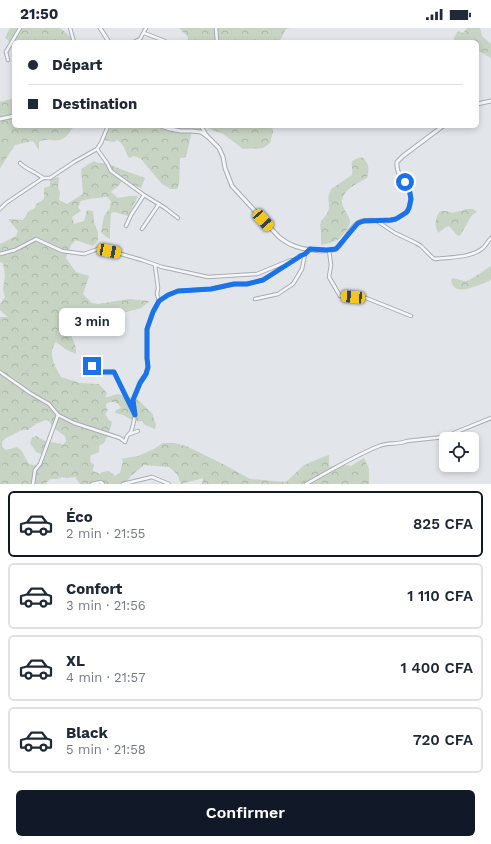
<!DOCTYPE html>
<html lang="fr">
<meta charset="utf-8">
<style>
body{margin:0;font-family:"Work Sans",sans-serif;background:#f2f2f3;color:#1f2937;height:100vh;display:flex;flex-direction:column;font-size:15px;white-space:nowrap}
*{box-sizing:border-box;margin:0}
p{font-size:13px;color:#747a83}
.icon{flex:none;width:22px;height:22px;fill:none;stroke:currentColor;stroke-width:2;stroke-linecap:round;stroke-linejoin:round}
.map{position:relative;height:456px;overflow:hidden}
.sheet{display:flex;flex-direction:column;background:#fff;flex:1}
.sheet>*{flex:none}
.hud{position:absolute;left:12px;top:12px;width:467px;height:88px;border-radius:6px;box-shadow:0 2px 6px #0003;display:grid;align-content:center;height:88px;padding:0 16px;background:#fff}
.buttons{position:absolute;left:439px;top:404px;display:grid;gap:8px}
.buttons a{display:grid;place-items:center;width:40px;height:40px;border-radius:6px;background:#fff;box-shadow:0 2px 6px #0003;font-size:20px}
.end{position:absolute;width:18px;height:18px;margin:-9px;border:5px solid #1a73e8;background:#fff;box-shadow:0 0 0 2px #fff}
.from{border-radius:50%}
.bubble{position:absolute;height:28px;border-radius:6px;background:#fff;box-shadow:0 2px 6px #0003;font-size:13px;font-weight:600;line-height:28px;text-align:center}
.car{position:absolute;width:12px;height:24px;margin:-12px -6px;border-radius:5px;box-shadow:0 0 3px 1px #0007;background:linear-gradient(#f5c518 24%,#345 0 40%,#f5c518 0 76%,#345 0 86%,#f5c518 0)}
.hud b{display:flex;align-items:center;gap:14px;height:38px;font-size:15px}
.hud b+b{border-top:1px solid #e0e1e3}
.hud i{width:10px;height:10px;background:#1f2937}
ul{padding:7px 0 0;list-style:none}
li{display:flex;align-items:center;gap:12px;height:66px;margin:0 8px 6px;padding:0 8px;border:2px solid #e0e1e3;border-radius:6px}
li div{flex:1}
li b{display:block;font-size:15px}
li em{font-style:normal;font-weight:600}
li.on{border-color:#111827}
li>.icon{width:36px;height:36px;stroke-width:1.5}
.primary-button{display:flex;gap:8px;margin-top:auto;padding:8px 16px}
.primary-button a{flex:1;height:46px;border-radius:6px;background:#111827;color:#fff;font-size:16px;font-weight:600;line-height:46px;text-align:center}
.status{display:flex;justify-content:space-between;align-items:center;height:28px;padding:0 20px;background:#fff;direction:ltr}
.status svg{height:11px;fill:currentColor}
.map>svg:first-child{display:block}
</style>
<div class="status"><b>21:50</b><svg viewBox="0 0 49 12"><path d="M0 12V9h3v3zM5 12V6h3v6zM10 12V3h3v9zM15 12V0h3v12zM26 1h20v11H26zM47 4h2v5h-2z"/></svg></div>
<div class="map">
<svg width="491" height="456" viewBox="0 0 491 456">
<defs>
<pattern id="forest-crowns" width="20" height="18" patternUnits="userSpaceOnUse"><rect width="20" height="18" fill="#c7d3c3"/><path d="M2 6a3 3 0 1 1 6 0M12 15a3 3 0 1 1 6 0" fill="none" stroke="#abb6a9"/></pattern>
</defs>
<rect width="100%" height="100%" fill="#e2e5ea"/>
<g fill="url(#forest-crowns)" fill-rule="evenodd">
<polygon points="10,0 60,0 72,10 74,14 14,14 14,17 5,10"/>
<polygon points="179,0 290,0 286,1 279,14 187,14 188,9"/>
<polygon points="467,0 480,0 482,8 491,16 491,30 477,22 477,14 455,14 454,10 457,4 459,3 462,5 464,4"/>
<path d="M14,70v28h61c-5,4 -6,9 -11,12 -8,5 -11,1 -19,2 -2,0 -4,1 -6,2v8l-6,-9 -18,4 -15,23v-66z"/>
<path d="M111,98l13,2v-2h148l1,6 -3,11 -7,5 -20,1 -20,-15 -21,-8 6,11 -7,-5 -9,-1 -6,26 -6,1 -1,26 -2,5h-6l-9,-5 -21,-25 -7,-3 -5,2c-5,-7 -3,-13 -12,-18l-3,2 -12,-2z"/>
<path d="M362,129c8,7 7,12 5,21 -8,5 -20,9 -24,19 -4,9 5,15 7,24 1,5 -7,14 -11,18 -5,3 -12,5 -18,6v-13l-1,-6 1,-5 6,-7 2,-6v-4l-1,-6 3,-9 21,-14c2,-11 -6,-14 10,-18z"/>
<path d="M94,133l4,2h9l8,4 30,11 -4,10 -18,-8 -4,5 -8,7 7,6 12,-2h8l-10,20 -13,-4 -4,1 -1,16v10l-5,-3 -4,-4 3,-16 6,-8 1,-7 -4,-4 -18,2 -8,2 -3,6 3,4 -9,6 2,7 10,-3 3,-11 6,1 1,11 4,10v8l-5,6 -17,-6 -5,5 -5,13 10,14 13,4 -6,18 9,9 6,1 31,-5 21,2 -9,7 -66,18 -5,4c1,9 7,14 6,24l-11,-5 -9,-7c-9,12 -1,24 5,35l19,6 19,1 8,9 -2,5 13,-4 19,5 15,14 4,12 -1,4 -10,-4 -3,-4c-9,1 -10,-2 -17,-5 -3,-2 -7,-2 -10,-3l1,-3 5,-2c-2,-6 -10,-8 -15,-4v3l2,3 -3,4 4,6 3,2 -4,15 -2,1c-1,4 -2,6 -6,7l-1,2v5l-8,3 -1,5 1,3 3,1v2l-1,2v3l7,3 2,-2 7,-1 6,5 5,-3 3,-12 -2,-2 17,-3 16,-7 9,-6h12l11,3 39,19 25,14 36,3 18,-17 19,-8 6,-2v12l10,-3 12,2 13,-8 5,11v15h-167l1,-6 -22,6 -4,-10 -8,-7 -25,-2 -13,11 -6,8h-45l-5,-7 -8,1 -5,-1 -5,2h-7l-4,4 1,1h-47v-166l1,-1h7l-8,-7v-6l5,-7 -2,-8 2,-13 -2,-13 -3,-1v-18l16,-8 2,-5 -10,-12 15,1 6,-9 6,-3 1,-4 8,-5v-11l6,-2v-8l9,-1 -1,10 2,5 -1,8 8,4 16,-10 -2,-25zM46,392l4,2 2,5 13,9 1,5 -3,4 -1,-1 -17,-3 -9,-5 -4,2 -2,5 6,9 5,2v5l-1,6h-6l-5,-1 -8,-14 -4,-3 -11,3 -4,-3v-5l4,-4 16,-8h6l8,-6z"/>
<path d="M467,181h6l4,3 -5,3 -11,19 -2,2 -3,-2 -7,-8 -3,1 -8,6c-4,-10 -3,-13 2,-22h6l6,2z"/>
<path d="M491,238v13l-2,2c-8,3 -28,13 -35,6 -2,-2 -2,-4 -3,-7l2,-2c4,1 9,3 13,3 7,-2 18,-11 25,-15z"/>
</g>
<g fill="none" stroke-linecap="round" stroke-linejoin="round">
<defs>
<g id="minor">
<polyline points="70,0 74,14"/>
<polyline points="216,0 217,14"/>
<polyline points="144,5 165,13"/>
<polyline points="134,14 140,11 146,0"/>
<polyline points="8,32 6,24 20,0"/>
<polyline points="201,98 207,108"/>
<polyline points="97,121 107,135 111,143 144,167 165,180 178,190"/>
<path d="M20,135c7,7 16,9 23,15"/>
<polyline points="0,181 6,175 43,150 50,150 74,134 97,121 101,115 108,98"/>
<path d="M377,193l18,12 21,10 5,3 12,12 2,1c14,-2 37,-1 48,-11 3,-3 5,-7 8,-10"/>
<polyline points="126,198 131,187 144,167"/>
<polyline points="142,201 159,176"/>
<polyline points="329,222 331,237 329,249 340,268 366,270 411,288"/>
<polyline points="0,226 15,222 36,211 62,223 84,226 98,221 121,226 142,232 162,239 208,249 257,246 291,232"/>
<polyline points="155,237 158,260 157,266 159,273"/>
<polyline points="255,271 278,266 293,256 302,241 305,226"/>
<polyline points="92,338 99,344 114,344 134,385"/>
<polyline points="0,344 30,365 49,376 58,387 74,395 120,410 125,414 127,408 131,404 133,397 135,387 133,372 140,355 146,346 148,339 147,330 147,301 153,284 159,273 168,267 178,263 211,261 234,256 247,256 263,252 299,229 300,228 305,226 310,221"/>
<polyline points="130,406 138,403"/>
<polyline points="33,456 35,442 40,436 58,387"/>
<polyline points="92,456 101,454 103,456"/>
<polyline points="123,456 152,449 169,456"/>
<path d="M306,456c24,-13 48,-28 73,-38 9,-4 19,-1 28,-5l37,-4 47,-19"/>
</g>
<g id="tertiary">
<polyline points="100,0 109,14"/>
<polyline points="477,76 491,73"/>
<polyline points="0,91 14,88"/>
<path d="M161,98l9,3 11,2h11l9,1 7,5 11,11 4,9 2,11 7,18 47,51c4,3 8,6 13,8 8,4 37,9 45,3 8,-6 14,-24 25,-27 13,-3 26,4 39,-5 4,-2 6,-4 8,-8 8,-22 -14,-27 -12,-46l6,-6 40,-30"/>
</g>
</defs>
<use href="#minor" stroke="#a7acb4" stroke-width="4.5"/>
<use href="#tertiary" stroke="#a7acb4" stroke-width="5"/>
<use href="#minor" stroke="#f5f6f8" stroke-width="2.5"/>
<use href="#tertiary" stroke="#f5f6f8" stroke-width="3"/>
</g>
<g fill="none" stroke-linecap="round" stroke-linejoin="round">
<polyline stroke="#1a73e8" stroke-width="5" points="92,338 99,344 114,344 135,387 133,372 140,355 146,346 148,339 147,330 147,301 153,284 159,273 168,267 178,263 211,261 234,256 247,256 263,252 299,229 300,228 305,226 310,221 327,222 336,221 358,195 364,193 391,192 396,191 407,184 409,180 411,171 409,160 405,154"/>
</g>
</svg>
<div class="buttons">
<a><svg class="icon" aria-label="locate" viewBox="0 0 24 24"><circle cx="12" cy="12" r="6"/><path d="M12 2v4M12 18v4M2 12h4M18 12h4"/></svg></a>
</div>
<i class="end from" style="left:405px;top:154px"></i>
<i class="end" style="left:92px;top:338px"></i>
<div class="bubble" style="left:59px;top:280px;width:66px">3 min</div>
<i class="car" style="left:263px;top:192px;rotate:138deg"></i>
<i class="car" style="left:109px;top:223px;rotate:101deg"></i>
<i class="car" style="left:353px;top:269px;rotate:275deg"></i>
<div class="hud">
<b><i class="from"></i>Départ</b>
<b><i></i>Destination</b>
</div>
</div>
<section class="sheet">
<ul>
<li class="on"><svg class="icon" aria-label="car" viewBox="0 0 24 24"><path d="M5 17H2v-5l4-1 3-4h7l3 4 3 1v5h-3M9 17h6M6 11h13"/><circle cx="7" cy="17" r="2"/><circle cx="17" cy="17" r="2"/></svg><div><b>Éco</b><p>2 min · 21:55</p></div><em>825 CFA</em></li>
<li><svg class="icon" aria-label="car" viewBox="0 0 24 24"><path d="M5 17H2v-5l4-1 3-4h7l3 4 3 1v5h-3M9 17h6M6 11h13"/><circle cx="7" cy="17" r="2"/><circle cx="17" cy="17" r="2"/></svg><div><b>Confort</b><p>3 min · 21:56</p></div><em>1 110 CFA</em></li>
<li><svg class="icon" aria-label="car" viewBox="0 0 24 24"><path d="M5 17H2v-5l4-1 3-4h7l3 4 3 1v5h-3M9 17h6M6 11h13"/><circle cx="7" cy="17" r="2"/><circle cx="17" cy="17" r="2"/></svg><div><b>XL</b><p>4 min · 21:57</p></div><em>1 400 CFA</em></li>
<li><svg class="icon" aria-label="car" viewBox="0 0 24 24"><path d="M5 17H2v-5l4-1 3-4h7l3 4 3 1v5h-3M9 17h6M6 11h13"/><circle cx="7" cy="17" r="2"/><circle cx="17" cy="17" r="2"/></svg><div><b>Black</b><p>5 min · 21:58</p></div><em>720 CFA</em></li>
</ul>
<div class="primary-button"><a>Confirmer</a></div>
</section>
